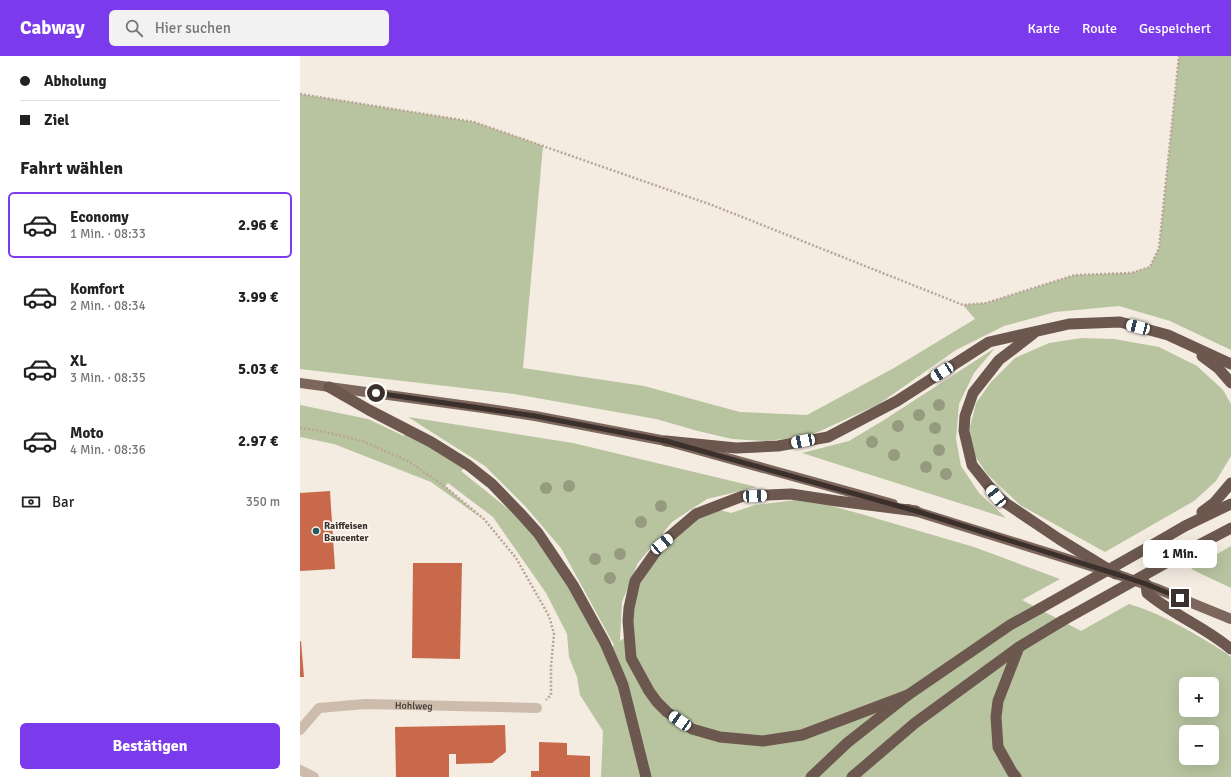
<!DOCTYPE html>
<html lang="de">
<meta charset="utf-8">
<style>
body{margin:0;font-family:Signika,sans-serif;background:#f2f2f2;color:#222;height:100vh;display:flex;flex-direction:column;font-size:15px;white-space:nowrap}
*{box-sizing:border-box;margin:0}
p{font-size:13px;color:#767676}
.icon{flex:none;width:22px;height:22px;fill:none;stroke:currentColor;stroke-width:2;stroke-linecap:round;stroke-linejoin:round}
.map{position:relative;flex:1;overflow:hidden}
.panel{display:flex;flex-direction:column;background:#fff;width:300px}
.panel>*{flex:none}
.guide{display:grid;align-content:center;height:88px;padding:0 20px;background:#fff}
.fabs{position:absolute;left:879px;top:621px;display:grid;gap:8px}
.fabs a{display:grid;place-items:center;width:40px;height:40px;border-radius:6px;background:#fff;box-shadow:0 4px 16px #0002;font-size:20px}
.end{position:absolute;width:18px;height:18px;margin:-9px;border:5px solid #3b302b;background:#fff;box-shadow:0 0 0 2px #fff}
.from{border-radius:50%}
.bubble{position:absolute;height:28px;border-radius:6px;background:#fff;box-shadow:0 4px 16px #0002;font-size:13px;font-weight:800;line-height:28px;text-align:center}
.car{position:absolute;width:12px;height:24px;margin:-12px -6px;border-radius:5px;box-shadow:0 0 3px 1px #0007;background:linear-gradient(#fff 24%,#345 0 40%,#fff 0 76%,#345 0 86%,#fff 0)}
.guide b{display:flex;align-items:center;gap:14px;height:38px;font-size:15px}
.guide b+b{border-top:1px solid #e0e0e0}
.guide i{width:10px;height:10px;background:#222}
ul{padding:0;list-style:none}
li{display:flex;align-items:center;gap:12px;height:66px;margin:0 8px 6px;padding:0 12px;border:2px solid transparent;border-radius:6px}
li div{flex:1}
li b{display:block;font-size:15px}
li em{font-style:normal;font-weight:800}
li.on{border-color:#7c3aed}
li>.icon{width:36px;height:36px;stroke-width:1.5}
h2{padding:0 20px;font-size:18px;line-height:48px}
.pay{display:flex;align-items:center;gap:10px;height:44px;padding:0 20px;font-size:15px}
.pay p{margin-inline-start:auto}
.cta{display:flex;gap:8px;margin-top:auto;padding:8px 20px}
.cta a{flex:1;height:46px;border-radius:6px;background:#7c3aed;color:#fff;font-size:16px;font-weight:800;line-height:46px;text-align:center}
header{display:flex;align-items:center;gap:24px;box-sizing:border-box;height:56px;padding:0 20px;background:#7c3aed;color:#fff}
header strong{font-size:19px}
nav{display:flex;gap:22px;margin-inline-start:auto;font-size:14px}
.search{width:280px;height:36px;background:#f2f2f2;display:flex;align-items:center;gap:10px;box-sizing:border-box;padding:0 14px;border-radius:6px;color:#767676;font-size:15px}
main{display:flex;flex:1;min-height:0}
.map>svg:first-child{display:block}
</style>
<header>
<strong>Cabway</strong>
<div class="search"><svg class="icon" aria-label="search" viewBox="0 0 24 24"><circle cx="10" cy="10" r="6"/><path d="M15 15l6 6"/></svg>Hier suchen</div>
<nav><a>Karte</a><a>Route</a><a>Gespeichert</a></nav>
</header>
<main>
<section class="panel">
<div class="guide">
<b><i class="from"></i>Abholung</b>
<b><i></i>Ziel</b>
</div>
<h2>Fahrt wählen</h2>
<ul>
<li class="on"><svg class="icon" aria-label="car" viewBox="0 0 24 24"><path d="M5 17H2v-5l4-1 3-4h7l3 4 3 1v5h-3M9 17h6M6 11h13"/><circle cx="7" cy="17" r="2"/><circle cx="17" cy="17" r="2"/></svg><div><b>Economy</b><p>1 Min. · 08:33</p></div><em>2.96 €</em></li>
<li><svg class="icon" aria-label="car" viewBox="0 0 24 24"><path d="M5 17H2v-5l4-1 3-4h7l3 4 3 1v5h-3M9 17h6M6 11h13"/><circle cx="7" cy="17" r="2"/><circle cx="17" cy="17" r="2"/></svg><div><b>Komfort</b><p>2 Min. · 08:34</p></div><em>3.99 €</em></li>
<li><svg class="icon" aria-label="car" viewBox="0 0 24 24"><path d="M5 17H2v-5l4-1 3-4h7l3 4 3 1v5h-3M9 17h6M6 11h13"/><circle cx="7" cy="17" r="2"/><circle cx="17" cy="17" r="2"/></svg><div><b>XL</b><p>3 Min. · 08:35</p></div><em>5.03 €</em></li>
<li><svg class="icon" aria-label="car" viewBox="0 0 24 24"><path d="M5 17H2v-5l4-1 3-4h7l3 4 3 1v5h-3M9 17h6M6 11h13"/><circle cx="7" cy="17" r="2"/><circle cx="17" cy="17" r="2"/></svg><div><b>Moto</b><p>4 Min. · 08:36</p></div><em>2.97 €</em></li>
</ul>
<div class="pay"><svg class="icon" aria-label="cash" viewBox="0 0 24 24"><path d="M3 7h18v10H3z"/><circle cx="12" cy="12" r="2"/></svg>Bar<p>350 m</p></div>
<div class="cta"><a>Bestätigen</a></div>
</section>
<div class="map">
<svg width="931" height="721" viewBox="0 0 931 721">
<rect width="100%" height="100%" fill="#f4ebe1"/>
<g fill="#b8c4a0" fill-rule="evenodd">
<polygon points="879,0 931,0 931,294 870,265 819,250 755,256 704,270 656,294 579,348 518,376 503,381 466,385 432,383 398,375 356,363 214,338 0,313 0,38 174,66 243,90 223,312 344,330 440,356 507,359 594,312 675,263 663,249 686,247 775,219 831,217 850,211 859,192"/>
<polygon points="782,282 814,283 859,291 897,310 923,334 931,348 931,400 916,425 894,445 805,496 720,449 687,418 671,394 670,371 676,347 691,326 715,302 749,287"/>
<polygon points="695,292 674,317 659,348 656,383 661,410 679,437 706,462 502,397 549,385 584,364"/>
<path d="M0,349l68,14 36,17 3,-6 61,35 -7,6 77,62 70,117 6,-5 -53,-97 -36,-42 -40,-40 -77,-49 165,26 184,44 -50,12 -35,23 -34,41 -16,39 -2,39 9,-6 6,-54 27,-38 51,-35 18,5 24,-8 40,-5 26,3 40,11 113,33 86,32 -38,21 59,31 48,-27c35,10 66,30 97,49l5,4v120h-630l2,-46 -23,-36 -3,-18 -8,-20 -2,-23 -21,-41 -53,-76 -45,-34 -3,3 39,34 -53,-38 -97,-38 -34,-7zM886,628h26v26h-26zM886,676h26v26h-26z"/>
<polygon points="931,490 931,532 891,513"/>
</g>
<g fill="#c8694b">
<polygon points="30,435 35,513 0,515 0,437"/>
<polygon points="113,507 162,507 160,603 112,602"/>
<polygon points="0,585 1,585 4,621 0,621"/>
<polygon points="205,669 206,696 192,707 156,708 156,698 149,698 149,721 96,721 95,671"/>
<polygon points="239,686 267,687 267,699 290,700 290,721 231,721 231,715 239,715"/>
</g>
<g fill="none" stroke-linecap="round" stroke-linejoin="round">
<g stroke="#b9a596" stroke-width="2.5" stroke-dasharray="2 2" stroke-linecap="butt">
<polyline points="0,38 174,66 412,149 663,249 686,247 775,219 831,217 850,211 859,192 879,0"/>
<polyline points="0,372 21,375 62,385 108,405 144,430 184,463 216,502 249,560 254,578 251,610 251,639 246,644"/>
</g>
<g stroke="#cdbbac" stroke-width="10">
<path id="s1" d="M0,674l19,-22 46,-4 172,4"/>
<polyline points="0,714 14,721"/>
</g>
<g stroke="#7d675c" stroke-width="10">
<polyline points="0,327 183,352 235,360 366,385 593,448"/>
<polyline points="608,453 816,518 855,532 931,563"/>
</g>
<g stroke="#6c584f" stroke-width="11">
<polyline points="733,278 699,304 673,337 665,360 664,375 672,409 696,439 707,448 759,483 816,518"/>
<polyline points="902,300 918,312 931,327"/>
<polyline points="29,331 69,354 131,386 168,409 192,428 220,457 238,477 273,529 305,587 315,610 323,629 346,721"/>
<polyline points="366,385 436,392 478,390 528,381 597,345 689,286 769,268 820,266 868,279 931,308"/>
<polyline points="902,456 914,447 931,427"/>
<polyline points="861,484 885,470 931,448"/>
<polyline points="891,493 931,472"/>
<path d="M846,528l1,9c26,22 58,34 84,56"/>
<polyline points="608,639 502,679 463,685 420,681 392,673 367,656 357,646 349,635 331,602 328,565 329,552 335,525 362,487 396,458 443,440 491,438 537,445 616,455"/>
<polyline points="511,721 547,687 608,639 710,569 739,553"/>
<polyline points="552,721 615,667 719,591 762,565"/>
<polyline points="716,721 712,716 698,691 696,661 698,645 719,591"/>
</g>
<g stroke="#6c584f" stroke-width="11">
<polyline points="739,553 861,484"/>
<polyline points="762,565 891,493"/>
</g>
</g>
<g fill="#969b7f">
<circle cx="639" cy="349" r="6"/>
<circle cx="619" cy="359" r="6"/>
<circle cx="598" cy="370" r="6"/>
<circle cx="635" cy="372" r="6"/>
<circle cx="572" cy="386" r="6"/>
<circle cx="639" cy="394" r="6"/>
<circle cx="594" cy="399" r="6"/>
<circle cx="626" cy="411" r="6"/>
<circle cx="646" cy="418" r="6"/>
<circle cx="269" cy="430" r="6"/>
<circle cx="246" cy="432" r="6"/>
<circle cx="361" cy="450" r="6"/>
<circle cx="341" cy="466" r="6"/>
<circle cx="320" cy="498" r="6"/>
<circle cx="295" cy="503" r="6"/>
<circle cx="310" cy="522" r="6"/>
</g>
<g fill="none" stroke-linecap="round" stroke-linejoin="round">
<polyline stroke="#3b302b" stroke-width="5" points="76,337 235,360 366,385 616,455 816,518 846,528 880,542"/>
</g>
<circle fill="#1f5a5e" stroke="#fbf5ee" stroke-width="1.5" cx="16" cy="475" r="4"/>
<g text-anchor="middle" stroke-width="3.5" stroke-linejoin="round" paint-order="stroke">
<g font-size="10" font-weight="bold" fill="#3b302b" stroke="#fbf5ee" text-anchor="start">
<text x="24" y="473">Raiffeisen<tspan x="24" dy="12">Baucenter</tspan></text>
</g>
<g font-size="10" fill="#3b302b" stroke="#fbf5ee">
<text dy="4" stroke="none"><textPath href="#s1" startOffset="124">Hohlweg</textPath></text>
</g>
</g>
</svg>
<div class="fabs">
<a>+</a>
<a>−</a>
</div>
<i class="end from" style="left:76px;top:337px"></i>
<i class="end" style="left:880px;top:542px"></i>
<div class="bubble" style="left:843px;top:484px;width:74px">1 Min.</div>
<i class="car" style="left:838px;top:271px;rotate:285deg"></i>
<i class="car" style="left:642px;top:316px;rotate:237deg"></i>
<i class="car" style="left:503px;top:385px;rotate:259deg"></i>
<i class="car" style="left:455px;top:440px;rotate:87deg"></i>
<i class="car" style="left:696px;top:440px;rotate:322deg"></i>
<i class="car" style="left:362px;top:488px;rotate:50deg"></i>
<i class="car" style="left:380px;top:665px;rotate:304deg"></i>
</div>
</main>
